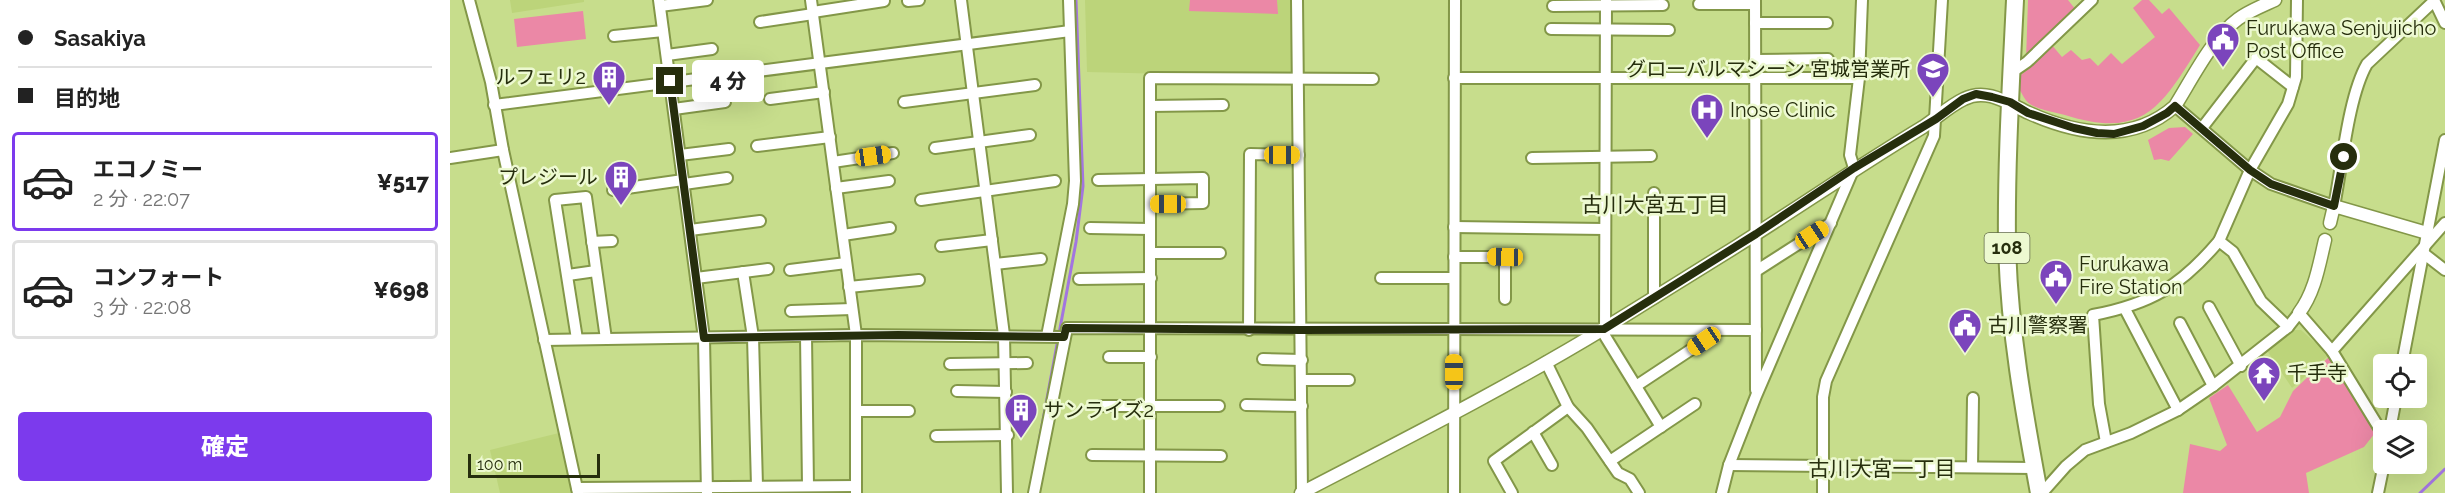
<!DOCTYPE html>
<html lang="ja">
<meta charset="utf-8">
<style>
body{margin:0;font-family:Raleway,"Noto Sans JP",sans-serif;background:#f6f6f6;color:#222;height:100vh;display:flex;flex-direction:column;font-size:22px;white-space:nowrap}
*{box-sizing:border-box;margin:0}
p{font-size:20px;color:#767676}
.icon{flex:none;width:33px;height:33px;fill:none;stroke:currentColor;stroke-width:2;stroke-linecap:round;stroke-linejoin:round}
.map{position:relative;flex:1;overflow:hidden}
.drawer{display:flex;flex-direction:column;background:#fff;width:450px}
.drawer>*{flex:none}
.guide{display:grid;align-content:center;height:132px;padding:0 18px;background:#fff}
.buttons{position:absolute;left:1923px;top:354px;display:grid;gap:12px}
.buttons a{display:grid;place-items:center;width:54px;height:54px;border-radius:6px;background:#fff;box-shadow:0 6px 24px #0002;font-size:30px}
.scale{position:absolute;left:18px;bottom:15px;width:132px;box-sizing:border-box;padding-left:6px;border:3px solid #262e0d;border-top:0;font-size:16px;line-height:21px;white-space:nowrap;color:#262e0d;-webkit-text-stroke:4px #edf9d1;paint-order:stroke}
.end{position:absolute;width:27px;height:27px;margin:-14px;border:8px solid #262e0d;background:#fff;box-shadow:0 0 0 3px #fff}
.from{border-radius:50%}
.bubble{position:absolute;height:42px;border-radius:6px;background:#fff;box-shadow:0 6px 24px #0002;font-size:20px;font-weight:800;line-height:42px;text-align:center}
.car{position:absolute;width:18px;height:36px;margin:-18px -9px;border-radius:8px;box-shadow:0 0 4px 2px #0007;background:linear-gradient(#f5c518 24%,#345 0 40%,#f5c518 0 76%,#345 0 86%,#f5c518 0)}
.guide b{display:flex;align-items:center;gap:21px;height:57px;font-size:22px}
.guide b+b{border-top:2px solid #e0e0e0}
.guide i{width:15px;height:15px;background:#222}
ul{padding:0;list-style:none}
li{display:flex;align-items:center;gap:18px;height:99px;margin:0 12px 9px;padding:0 6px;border:3px solid #e0e0e0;border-radius:6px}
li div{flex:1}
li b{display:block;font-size:22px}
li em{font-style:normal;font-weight:800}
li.selected{border-color:#7c3aed}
li>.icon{width:54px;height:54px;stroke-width:1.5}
.primary-button{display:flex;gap:12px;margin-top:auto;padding:12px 18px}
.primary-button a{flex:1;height:69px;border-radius:6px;background:#7c3aed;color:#fff;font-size:24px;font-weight:800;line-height:69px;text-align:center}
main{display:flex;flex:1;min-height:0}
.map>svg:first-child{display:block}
</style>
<main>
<section class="drawer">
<div class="guide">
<b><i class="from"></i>Sasakiya</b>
<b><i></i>目的地</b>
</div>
<ul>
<li class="selected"><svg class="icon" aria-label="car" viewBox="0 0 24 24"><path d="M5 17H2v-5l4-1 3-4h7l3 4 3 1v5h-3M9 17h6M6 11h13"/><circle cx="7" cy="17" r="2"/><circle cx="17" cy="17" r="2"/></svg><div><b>エコノミー</b><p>2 分 · 22:07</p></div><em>¥517</em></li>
<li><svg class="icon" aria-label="car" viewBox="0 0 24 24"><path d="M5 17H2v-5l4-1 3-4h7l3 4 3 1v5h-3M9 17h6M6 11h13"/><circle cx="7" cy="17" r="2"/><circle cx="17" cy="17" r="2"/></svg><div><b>コンフォート</b><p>3 分 · 22:08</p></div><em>¥698</em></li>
</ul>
<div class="primary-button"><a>確定</a></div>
</section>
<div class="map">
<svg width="1995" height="493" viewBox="0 0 1995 493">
<rect width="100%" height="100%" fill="#c7dd8c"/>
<g fill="#bcd47a">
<polygon points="60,0 134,0 134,2 62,13"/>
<polygon points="635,0 842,0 845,77 637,72"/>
<polygon points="1842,330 1851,330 1879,355 1842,388 1818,352 1821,345"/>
<polygon points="109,433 123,493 50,493 40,450"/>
</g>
<g fill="#eb88a6">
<polygon points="740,0 827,0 828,14 739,11"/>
<polygon points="1578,0 1618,0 1626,10 1576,60"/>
<path d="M1692,0h7l13,14 7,-6 31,37c-38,61 -56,95 -135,70 -11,-3 -26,-5 -35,-11 -5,-3 -8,-11 -11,-15l2,-14 18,-15 12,-16 11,13 9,-7 11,10 8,-2 8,8 13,-13 11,11 33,-27 -22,-29z"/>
<polygon points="133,11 136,39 67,47 64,19"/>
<polygon points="1735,127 1743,134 1719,161 1711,159 1704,160 1698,140 1719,128"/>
<polygon points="1881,355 1925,433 1914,447 1856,473 1859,493 1733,493 1740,444 1770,451 1777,445 1759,398 1778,385 1807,432 1830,417 1843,391"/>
</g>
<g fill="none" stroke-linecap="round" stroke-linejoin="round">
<g stroke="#a275e0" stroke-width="3">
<polyline points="583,474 626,242 633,186 626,0"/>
<polyline points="1970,493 1995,469"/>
</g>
<defs>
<g id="minor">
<polyline points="19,0 41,82 53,150 128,493"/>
<polyline points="209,0 254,338 257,493"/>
<polyline points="361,0 406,335 406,493"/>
<polyline points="511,0 554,335 557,493"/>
<polyline points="847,0 852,493"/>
<polyline points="1156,0 1155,336 1211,427"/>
<polyline points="1305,0 1306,390"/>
<polyline points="1984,0 1995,23"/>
<polyline points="458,1 469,0"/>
<polyline points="1249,4 1305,4"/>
<polyline points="210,6 257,0"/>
<polyline points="1103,6 1213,5"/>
<polyline points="363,12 434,1"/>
<polyline points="310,22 363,14"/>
<polyline points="1305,23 1377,23"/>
<polyline points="1101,29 1219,30"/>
<polyline points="164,36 213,31"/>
<polyline points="217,55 262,49"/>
<polyline points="1305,60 1378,59"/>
<polyline points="1561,73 1577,62 1642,0"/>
<polyline points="1004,78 1409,78"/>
<polyline points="320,99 374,92"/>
<polyline points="454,102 585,85"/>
<polyline points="44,105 620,31"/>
<polyline points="700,106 773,105"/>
<path d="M1725,106l75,64 21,14 63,22c8,-39 14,-109 33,-142l67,-63"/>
<polyline points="224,109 275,102"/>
<polyline points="1752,128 1806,58 1843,87"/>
<polyline points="307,146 380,137"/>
<polyline points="485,148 580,135"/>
<polyline points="230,155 279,149"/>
<polyline points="0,158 53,150"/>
<polyline points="1082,158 1201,156"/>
<polyline points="383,162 443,153"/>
<polyline points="648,180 753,178 753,203 700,204"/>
<polyline points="234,184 277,178"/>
<polyline points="386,188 439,181"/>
<polyline points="163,190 233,180"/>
<polyline points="471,200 605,181"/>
<polyline points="1004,227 1155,229"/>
<polyline points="640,228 700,229"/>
<polyline points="240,230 310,221"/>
<polyline points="393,235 440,228"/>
<polyline points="142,242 162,241"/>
<polyline points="491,246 542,240"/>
<polyline points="700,253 770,253"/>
<polyline points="1973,253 1995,270"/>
<polyline points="1004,257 1055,257 1055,299"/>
<polyline points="545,264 591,259"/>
<polyline points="340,270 396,263"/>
<polyline points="1306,271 1381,223"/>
<polyline points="293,272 303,337 307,486"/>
<polyline points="118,275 146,271"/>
<polyline points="246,278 318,269"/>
<polyline points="931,278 1004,278"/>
<polyline points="629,279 701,278"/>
<polyline points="399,287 469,280"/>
<polyline points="1204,298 1204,193"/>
<polyline points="1759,307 1791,366"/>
<polyline points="1675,309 1728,410"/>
<polyline points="341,311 402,309"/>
<polyline points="1730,323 1763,386"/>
<polyline points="1838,327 1811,301 1783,252 1769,241 1800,170 1838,104 1846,77 1847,0"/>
<polyline points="799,330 800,154 849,155"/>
<polyline points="356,336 358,486"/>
<polyline points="597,336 623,204 625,181 619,0"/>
<polyline points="127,339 105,200 136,197 156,339"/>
<polyline points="94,340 406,335 614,337"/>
<polyline points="1882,351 1995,223"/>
<polyline points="659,357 701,357"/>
<polyline points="813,359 852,360"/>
<polyline points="1096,362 1118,407 1137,428 1168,473 1180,479 1189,493"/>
<polyline points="500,364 577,363"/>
<polyline points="1952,364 1995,140"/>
<polyline points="852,380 899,380"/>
<polyline points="1186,386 1254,341"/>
<polyline points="507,391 556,392"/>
<polyline points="796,405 852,406"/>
<polyline points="651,406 769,406"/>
<polyline points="406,411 459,411"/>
<polyline points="1940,430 1946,398"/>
<polyline points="1083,432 1102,465"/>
<polyline points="486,436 558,435"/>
<path d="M1656,442l-7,-38 -6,-89c58,-11 88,-29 126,-74"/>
<polyline points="642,455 771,456"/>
<polyline points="1160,461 1245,404"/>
<polyline points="1279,465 1585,468"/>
<polyline points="1522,467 1523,398"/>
<polyline points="127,488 406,486"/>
<polyline points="584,493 617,328 1306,330"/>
<polyline points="700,493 700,78 923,79"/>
<polyline points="1004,493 1005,0"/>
<polyline points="1062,493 1044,461 1118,407"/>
<polyline points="1272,493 1279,465 1306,396 1404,168 1400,155 1409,78 1412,0"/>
<polyline points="1373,493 1373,397 1376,381 1484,136 1492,0"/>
<polyline points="1592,493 1616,466 1635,450 1681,433 1728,410 1763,386 1838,327 1849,313 1882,351 1934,436"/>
<polyline points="1928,493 1934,464"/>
</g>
<g id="tertiary">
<polyline points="1880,223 1884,206 1977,233"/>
<path d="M1849,313c16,-21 20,-48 26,-73"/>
<path d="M851,493c102,-53 205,-105 304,-165 44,-27 88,-55 132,-82 62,-39 123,-81 186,-119 14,-9 26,-21 41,-28 23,-12 45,5 65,14 49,22 103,31 146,-7 17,-27 37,-68 63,-87 11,-8 24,-13 37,-19"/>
</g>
<path id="trunk" d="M1565,0c-4,82 -9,164 -8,245 2,83 17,167 32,248"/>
</defs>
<use href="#minor" stroke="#839748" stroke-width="14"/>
<use href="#tertiary" stroke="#839748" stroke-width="15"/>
<use href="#trunk" stroke="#839748" stroke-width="20"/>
<use href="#minor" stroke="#fff" stroke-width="10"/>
<use href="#tertiary" stroke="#fff" stroke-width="12"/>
<use href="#trunk" stroke="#fff" stroke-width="16"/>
</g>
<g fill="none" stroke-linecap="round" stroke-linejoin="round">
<polyline stroke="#262e0d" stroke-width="8" points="220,81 254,338 448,335 614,337 616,328 852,330 1154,329 1306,234 1404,168 1486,119 1513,99 1526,94 1542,97 1560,102 1578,113 1624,128 1647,133 1664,134 1693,126 1717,113 1725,106 1800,170 1821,184 1884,206 1894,157"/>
</g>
<defs>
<symbol id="civic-pin" viewBox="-11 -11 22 30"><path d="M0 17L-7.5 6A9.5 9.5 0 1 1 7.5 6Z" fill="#7b45bc" stroke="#edf9d1"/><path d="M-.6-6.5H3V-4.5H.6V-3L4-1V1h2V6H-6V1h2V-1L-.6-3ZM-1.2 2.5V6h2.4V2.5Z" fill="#fff"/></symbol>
<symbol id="school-pin" viewBox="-11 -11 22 30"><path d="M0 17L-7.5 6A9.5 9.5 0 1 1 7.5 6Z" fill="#7b45bc" stroke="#edf9d1"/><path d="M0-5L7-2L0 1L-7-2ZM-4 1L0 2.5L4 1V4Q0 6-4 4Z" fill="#fff"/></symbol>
<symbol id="building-pin" viewBox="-11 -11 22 30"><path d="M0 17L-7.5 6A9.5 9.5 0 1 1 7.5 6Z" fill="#7b45bc" stroke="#edf9d1"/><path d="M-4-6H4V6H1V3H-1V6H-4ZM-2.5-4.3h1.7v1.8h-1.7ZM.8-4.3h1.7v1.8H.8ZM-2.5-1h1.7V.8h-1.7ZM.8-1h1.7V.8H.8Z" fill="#fff"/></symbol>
<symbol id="hospital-pin" viewBox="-11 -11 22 30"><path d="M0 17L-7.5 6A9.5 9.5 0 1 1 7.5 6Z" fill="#7b45bc" stroke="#edf9d1"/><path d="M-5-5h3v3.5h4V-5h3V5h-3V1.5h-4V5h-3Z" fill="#fff"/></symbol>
<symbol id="temple-pin" viewBox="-11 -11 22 30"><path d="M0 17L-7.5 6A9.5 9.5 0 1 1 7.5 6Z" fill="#7b45bc" stroke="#edf9d1"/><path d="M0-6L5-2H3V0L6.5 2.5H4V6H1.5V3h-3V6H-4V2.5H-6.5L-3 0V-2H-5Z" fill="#fff"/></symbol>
</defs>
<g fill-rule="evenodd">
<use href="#civic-pin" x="1754" y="20" width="38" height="52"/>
<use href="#school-pin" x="1464" y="50" width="38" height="52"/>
<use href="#building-pin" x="140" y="58" width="38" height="52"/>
<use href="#hospital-pin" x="1238" y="91" width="38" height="52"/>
<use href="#building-pin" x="152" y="158" width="38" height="52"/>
<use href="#civic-pin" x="1587" y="257" width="38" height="52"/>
<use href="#civic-pin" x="1496" y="306" width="38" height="52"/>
<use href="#temple-pin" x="1795" y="354" width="38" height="52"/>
<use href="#building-pin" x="552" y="391" width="38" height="52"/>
</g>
<g text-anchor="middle" stroke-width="5" stroke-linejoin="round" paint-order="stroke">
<rect fill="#edf9d1" stroke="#626b48" stroke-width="1.5" x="1534.5" y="233" width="45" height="30" rx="4.5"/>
<g font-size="18" font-weight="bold" fill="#262e0d">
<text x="1557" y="254">108</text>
</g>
<g font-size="20" fill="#262e0d" stroke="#edf9d1" text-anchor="start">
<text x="1796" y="35">Furukawa Senjujicho<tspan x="1796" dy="23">Post Office</tspan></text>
<text x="1460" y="76" text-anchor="end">グローバルマシーン 宮城営業所</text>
<text x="136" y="84" text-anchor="end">ルフェリ2</text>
<text x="1280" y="117">Inose Clinic</text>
<text x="148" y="184" text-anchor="end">プレジール</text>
<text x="1629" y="271">Furukawa<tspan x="1629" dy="23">Fire Station</tspan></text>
<text x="1538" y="332">古川警察署</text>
<text x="1837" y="380">千手寺</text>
<text x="594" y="417">サンライズ2</text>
</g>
<g font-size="21" fill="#262e0d" stroke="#edf9d1">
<text x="1205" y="212">古川大宮五丁目</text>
<text x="1432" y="476">古川大宮一丁目</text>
</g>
</g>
</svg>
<div class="buttons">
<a><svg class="icon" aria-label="locate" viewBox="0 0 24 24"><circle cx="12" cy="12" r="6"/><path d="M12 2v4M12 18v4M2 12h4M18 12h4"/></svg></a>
<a><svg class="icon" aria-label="layers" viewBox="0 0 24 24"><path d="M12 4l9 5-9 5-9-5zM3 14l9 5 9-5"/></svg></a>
</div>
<div class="scale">100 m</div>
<i class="end from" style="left:1894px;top:157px"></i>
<i class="end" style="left:220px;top:81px"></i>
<div class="bubble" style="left:242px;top:60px;width:72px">4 分</div>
<i class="car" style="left:832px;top:155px;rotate:90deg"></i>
<i class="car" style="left:423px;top:156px;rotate:82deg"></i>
<i class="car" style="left:718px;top:204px;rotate:270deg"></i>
<i class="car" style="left:1362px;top:235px;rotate:57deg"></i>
<i class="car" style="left:1055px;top:257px;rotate:271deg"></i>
<i class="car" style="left:1254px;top:341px;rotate:236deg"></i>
<i class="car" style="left:1004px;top:372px;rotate:0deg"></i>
</div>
</main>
